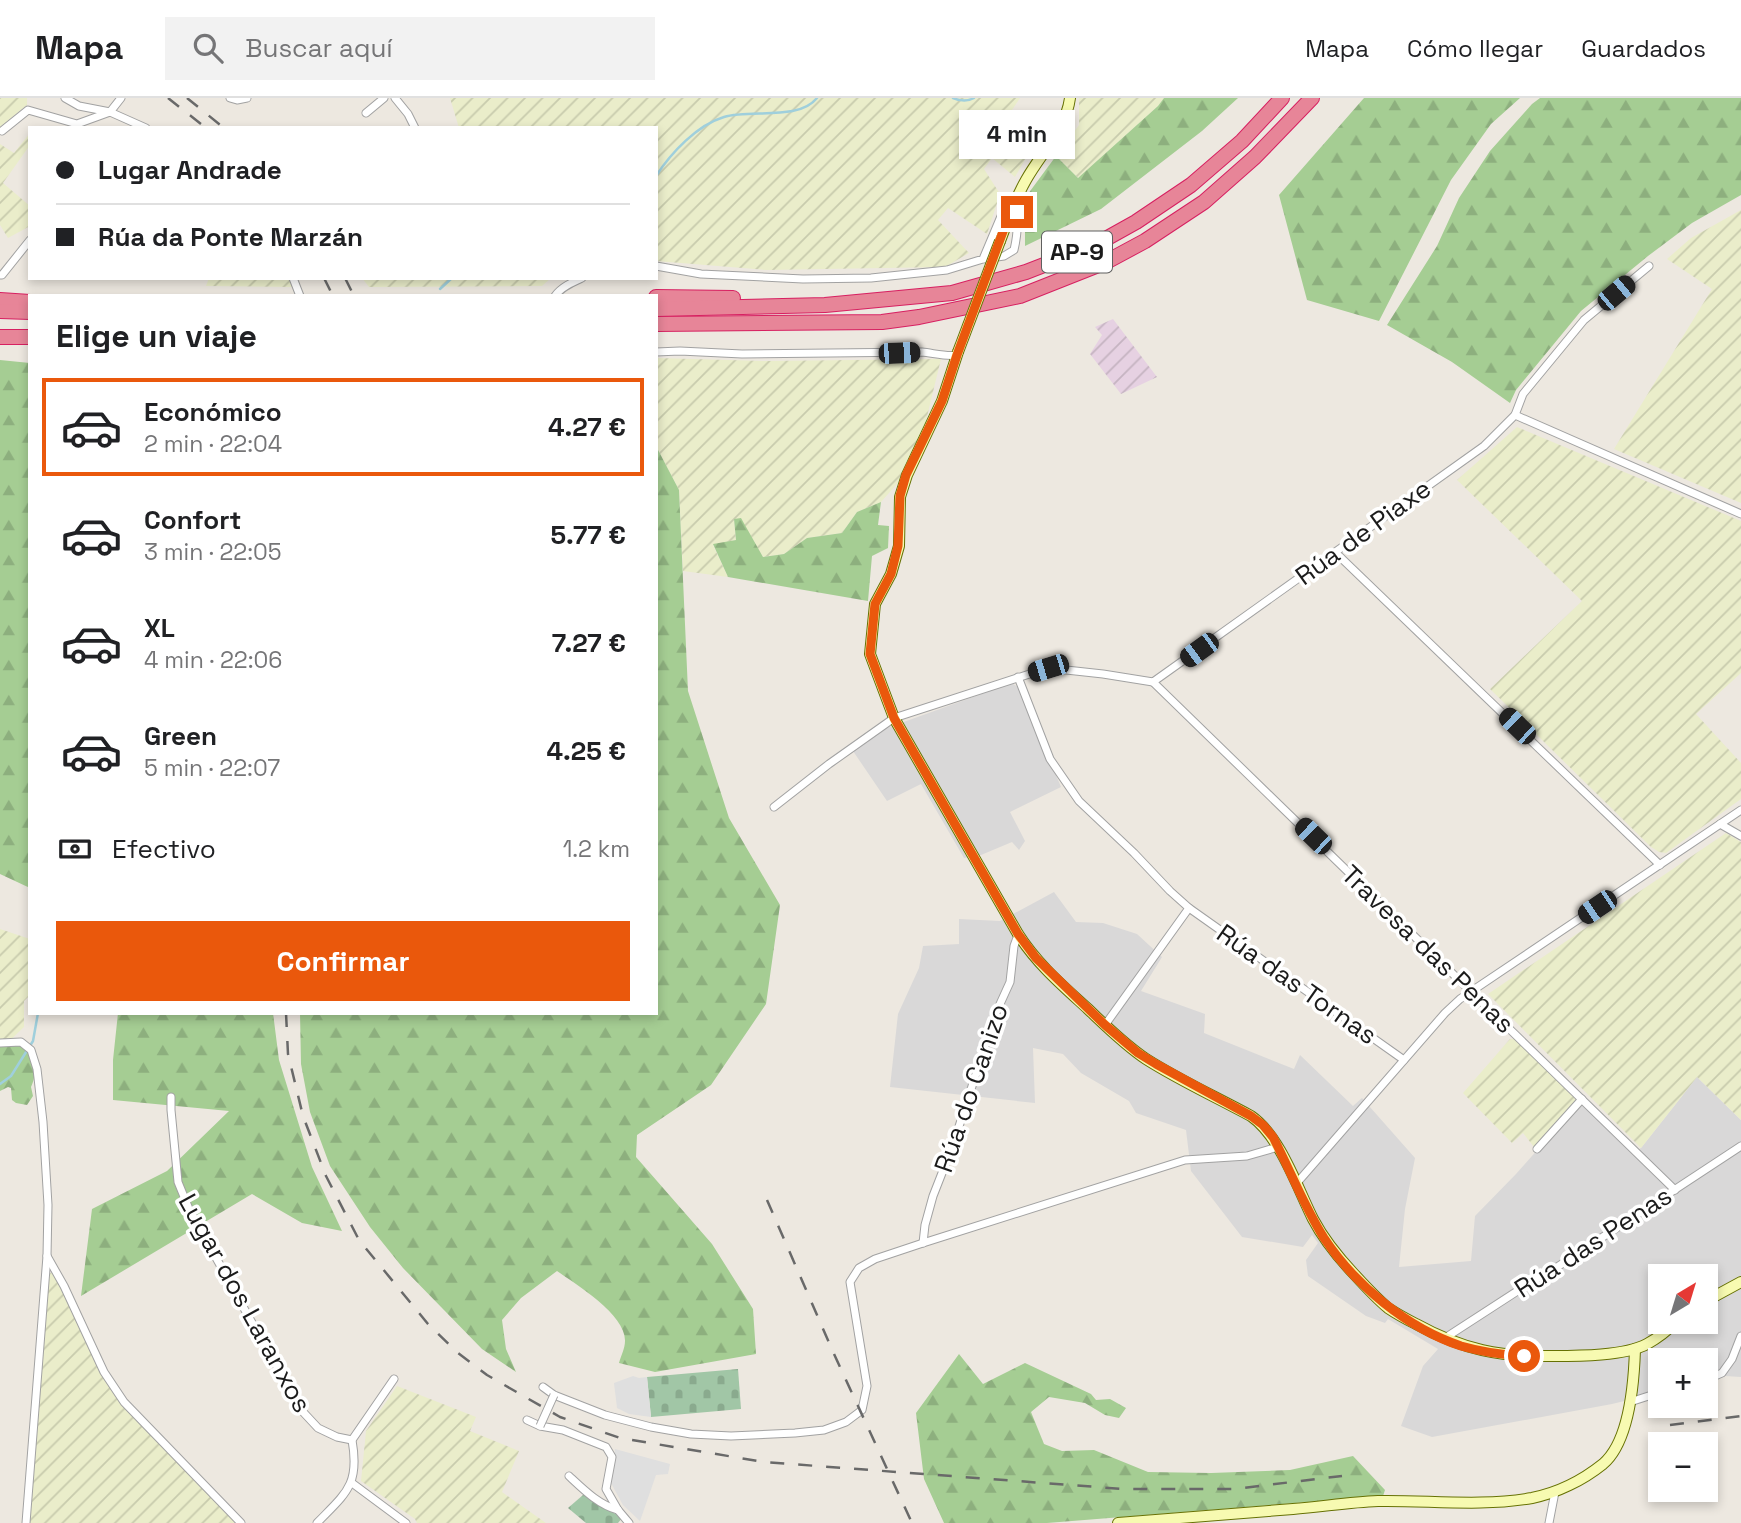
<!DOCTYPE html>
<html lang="es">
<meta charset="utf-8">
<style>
body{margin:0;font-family:"Space Grotesk",sans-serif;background:#f2f2f2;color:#202124;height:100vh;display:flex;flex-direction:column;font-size:26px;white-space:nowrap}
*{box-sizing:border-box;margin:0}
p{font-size:23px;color:#757577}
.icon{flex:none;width:38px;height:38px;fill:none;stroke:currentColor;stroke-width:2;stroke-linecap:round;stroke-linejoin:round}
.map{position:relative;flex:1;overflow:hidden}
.panel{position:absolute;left:28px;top:196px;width:630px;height:721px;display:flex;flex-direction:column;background:#fff;border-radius:0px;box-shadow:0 4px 10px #0003}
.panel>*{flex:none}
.guide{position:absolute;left:28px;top:28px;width:630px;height:154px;border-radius:0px;box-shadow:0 4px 10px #0003;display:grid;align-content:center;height:154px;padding:0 28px;background:#fff}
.needle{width:46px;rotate:38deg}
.controls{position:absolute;left:1648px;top:1166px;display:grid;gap:14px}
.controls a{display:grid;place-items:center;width:70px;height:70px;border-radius:0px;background:#fff;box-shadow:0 4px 10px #0003;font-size:35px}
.end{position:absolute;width:32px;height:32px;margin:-16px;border:9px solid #ea580c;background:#fff;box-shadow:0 0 0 4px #fff}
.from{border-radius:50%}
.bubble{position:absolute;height:49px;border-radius:0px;background:#fff;box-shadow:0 4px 10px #0003;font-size:23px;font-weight:600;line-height:49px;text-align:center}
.car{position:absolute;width:21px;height:42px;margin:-21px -10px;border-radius:9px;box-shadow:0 0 5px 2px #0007;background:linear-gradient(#222 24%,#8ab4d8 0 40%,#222 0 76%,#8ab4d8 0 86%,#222 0)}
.guide b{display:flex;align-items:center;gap:24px;height:66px;font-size:26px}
.guide b+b{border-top:2px solid #e0e0e0}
.guide i{width:18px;height:18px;background:#202124}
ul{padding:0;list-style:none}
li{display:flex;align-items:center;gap:21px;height:98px;margin:0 14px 10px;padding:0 14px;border:4px solid transparent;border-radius:0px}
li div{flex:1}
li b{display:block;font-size:26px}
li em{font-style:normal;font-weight:600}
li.on{border-color:#ea580c}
li>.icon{width:63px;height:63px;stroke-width:1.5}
h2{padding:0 28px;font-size:32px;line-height:84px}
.pay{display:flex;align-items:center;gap:18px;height:77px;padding:0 28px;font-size:26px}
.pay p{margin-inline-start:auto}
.cta{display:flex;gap:14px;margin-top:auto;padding:14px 28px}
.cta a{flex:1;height:80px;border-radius:0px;background:#ea580c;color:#fff;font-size:28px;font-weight:600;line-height:80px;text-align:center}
header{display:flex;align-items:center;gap:42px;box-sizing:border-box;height:98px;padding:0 35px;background:#fff;border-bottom:2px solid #e0e0e0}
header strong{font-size:33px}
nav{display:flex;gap:38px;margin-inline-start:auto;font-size:24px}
.search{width:490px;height:63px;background:#f2f2f2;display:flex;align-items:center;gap:18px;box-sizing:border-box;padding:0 24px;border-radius:0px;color:#757577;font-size:26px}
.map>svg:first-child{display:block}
</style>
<header>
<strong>Mapa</strong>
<div class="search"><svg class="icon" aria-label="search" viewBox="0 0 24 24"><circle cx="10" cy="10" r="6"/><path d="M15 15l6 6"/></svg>Buscar aquí</div>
<nav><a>Mapa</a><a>Cómo llegar</a><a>Guardados</a></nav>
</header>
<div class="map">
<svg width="1741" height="1425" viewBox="0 0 1741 1425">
<defs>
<pattern id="industrial-furrows" width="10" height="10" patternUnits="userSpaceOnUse" patternTransform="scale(1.75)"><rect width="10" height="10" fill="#e6d1e2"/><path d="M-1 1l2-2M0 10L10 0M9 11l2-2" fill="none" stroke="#c5b3c1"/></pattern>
<pattern id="farmland-furrows" width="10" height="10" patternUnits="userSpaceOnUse" patternTransform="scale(1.75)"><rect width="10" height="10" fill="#eaedca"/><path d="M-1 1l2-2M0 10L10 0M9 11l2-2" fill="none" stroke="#c8cbad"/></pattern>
<pattern id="forest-firs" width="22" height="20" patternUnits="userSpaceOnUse" patternTransform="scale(1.75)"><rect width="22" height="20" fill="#a5cd93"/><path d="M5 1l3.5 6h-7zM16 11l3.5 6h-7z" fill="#8daf7e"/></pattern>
<pattern id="cemetery-stones" width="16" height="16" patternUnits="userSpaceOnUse" patternTransform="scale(1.75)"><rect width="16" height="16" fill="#a1c6a6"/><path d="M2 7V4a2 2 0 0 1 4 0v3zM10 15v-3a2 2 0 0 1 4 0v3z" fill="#8aaa8e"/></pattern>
</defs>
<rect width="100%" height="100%" fill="#ede8e0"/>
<g fill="#d9d8d8" fill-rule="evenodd">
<polygon points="1012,585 1019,590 1061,689 1010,714 1025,743 1019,752 1012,744 981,757 964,760 921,686 887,703 853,653 887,630"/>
<path d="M1054,794l22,30 27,1 34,11 25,23 -21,34 64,23 -1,19 90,36 6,-14 53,51 9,-8 53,60 -10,51 -6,58 72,-6 4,-45 41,-42 63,-71 57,48 5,-3 56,-71 44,43v257l-16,-1 -19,5v-21h-45v32l-49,12 -180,33 -31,-11 22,-60 15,-17 -50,-30 -3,4 -19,-7 -58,-40 -2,-16 12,-17 -6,-8 -9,12 -61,-10 -51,-66 -5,-41 -50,-17 -7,-12 -48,-28 -18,-19 -30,-6 2,55 -145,-16 8,-73 21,-46 4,-22 36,-2v-25l41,2zM1661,1178h45v45h-45z"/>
</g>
<polygon fill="url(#industrial-furrows)" points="1113,221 1157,279 1121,296 1090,256 1102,237 1095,229"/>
<g fill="url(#farmland-furrows)">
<polygon points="0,0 27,0 27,7 0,29"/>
<polygon points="450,0 1020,0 1012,12 1037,41 1015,79 992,60 984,71 1000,96 987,136 948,110 938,122 969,155 945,169 766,172 656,163 656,30 459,30"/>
<polygon points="1079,0 1164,0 1158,8 1078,80 1056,58 1079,27"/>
<polygon points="30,35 30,47 3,85 30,108 30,128 8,140 0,127 0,46 14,55"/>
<polygon points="1741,112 1741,405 1614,351 1712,191 1667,161 1691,140"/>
<polygon points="209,180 290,180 293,189 206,188"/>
<polygon points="362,180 551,180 542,188 369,189"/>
<polygon points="656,260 766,263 941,261 924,331 897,386 881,404 857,414 842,435 807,440 784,456 763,459 741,421 734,422 736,442 713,447 728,479 683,473 679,392 656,348"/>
<polygon points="1517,329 1741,423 1741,575 1696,616 1741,665 1741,701 1666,755 1659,754 1651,749 1490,591 1582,503 1457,382"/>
<polygon points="1726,735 1741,744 1741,1022 1697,979 1641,1050 1488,896"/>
<polygon points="0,831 30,841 30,897 24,903 24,929 0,952"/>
<polygon points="1510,941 1514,941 1518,943 1575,999 1576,1002 1574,1005 1534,1049 1523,1035 1512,1045 1463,995"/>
<polygon points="56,1174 123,1308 237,1425 30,1425 46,1176"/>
<polygon points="397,1288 476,1319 470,1333 519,1353 502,1394 546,1425 417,1425 415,1421 361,1383 366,1333"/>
</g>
<g fill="url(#forest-firs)">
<polygon points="1164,0 1238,0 1202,33 1101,111 1025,148 1025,100 1056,58 1078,80 1158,8"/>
<polygon points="1364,0 1520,0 1491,26 1451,82 1379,223 1307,202 1279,97"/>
<polygon points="1540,0 1741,0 1741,97 1692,125 1648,158 1581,213 1516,292 1510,305 1452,264 1387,227 1437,148 1459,100 1490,53 1532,6"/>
<polygon points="0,262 30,265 30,790 0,776"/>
<path d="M656,348l23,44 9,201 41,127 51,87 -14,99 -55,81 -74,50 -1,22 76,87 41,65 3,45 -101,18 -36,-9c2,-7 6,-15 6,-22 1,-26 -48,-56 -68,-70l-36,27 -19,22 4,29 10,23 -34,-23 -79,-81 -33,-41 -40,-61 -20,-54 -9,-48 -1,-51h356z"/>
<polygon points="881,404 878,427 889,428 888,450 872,458 868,503 728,479 713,446 736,442 734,421 741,420 763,459 784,456 807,440 842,435 857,414"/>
<polygon points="118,915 273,915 279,962 312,1069 342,1133 302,1125 252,1096 81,1198 92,1111 167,1073 229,1013 113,1002 113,962"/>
<path d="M0,946c7,0 16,-1 23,2 14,7 14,30 8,41l2,9 -6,9 -11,-2 -4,-3 -1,-12 -3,-1 -8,4z"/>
<polygon points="959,1256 983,1286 1025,1265 1091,1296 1096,1302 1110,1301 1126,1310 1119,1320 1105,1317 1085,1305 1049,1299 1031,1314 1044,1346 1062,1353 1094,1352 1148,1374 1211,1375 1290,1372 1353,1358 1385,1392 1383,1398 1047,1425 944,1425 924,1381 916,1315"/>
</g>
<g fill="url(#cemetery-stones)">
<polygon points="738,1271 741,1311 651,1319 647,1279"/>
<polygon points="583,1397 589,1399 622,1420 618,1425 586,1425 568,1410"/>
</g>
<g fill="#dfdfdf">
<polygon points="633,1278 639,1280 647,1279 651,1319 629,1316 617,1310 614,1285"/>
<polygon points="615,1351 670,1366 668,1376 656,1377 640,1423 623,1407 611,1385"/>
</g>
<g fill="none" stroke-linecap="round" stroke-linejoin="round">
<g stroke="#9fcfdc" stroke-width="2.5">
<path d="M953,0c7,3 14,4 21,0"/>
<path d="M656,78c15,-23 41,-51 68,-59 27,-8 75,4 93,-19"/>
<polyline points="440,191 452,180"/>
<polyline points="0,986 11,978 33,943 38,915"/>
</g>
<defs>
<g id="street">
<polyline points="65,0 79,8 110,14 146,30"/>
<polyline points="230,0 237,2 247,0"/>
<polyline points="395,0 408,16 415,30"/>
<polyline points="110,14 121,0"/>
<polyline points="366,15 384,0"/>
<polyline points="2,33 28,12 77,26 110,14"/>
<path d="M656,168l45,8 102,5 68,-1 76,-8 36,-11 21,-3 10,-6c4,-17 5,-31 1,-48l-4,-2 -4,2 -24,57"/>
<polyline points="0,177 2,177 30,142"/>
<polyline points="293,180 300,198"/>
<path d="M555,198c6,-9 18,-14 27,-18"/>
<path d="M656,254l24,-1 62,3 180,-2c11,1 25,5 35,3"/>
<polyline points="1515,317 1741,416"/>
<polyline points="1336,455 1660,767"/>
<polyline points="1018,579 1050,661 1079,703 1134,755 1170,793 1189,810 1404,962"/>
<polyline points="1153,584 1675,1092"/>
<polyline points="774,709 829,666 894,620 1048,570 1103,576 1153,584 1484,348 1515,317 1523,296 1584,222 1649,168"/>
<polyline points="1720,726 1741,738"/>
<polyline points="1105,927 1189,810"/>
<polyline points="0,945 21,944 31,952 37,971 43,1024 48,1107 47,1158 26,1425"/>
<polyline points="171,999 171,1012 178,1084 189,1111 266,1250 304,1315 318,1330 337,1339 352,1342"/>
<polyline points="1537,1051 1582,1001"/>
<polyline points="1296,1086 1445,915 1460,901 1741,712"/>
<polyline points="923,1145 925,1127 933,1098 953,1047 995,917 1010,884 1014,848 1018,837"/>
<polyline points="47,1158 64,1188 104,1274 124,1304 241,1425"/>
<polyline points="1445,1240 1536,1181 1545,1177 1741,1048"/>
<polyline points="1706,1282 1722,1275 1732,1261 1741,1238"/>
<polyline points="543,1289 554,1297 605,1317 651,1329 691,1336 731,1338 795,1335 824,1332 846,1324 862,1312 867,1288 850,1184 859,1170 875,1161 923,1145 1185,1062 1247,1058 1278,1049"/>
<polyline points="1630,1304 1661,1294"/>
<polyline points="527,1322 540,1328 563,1332 606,1349 612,1359 606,1391 618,1412 629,1425"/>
<path d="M569,1378c15,14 30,29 49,34"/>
<polyline points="352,1385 406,1425"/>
<path d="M317,1425c29,-30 43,-38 35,-83l42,-61"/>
<polyline points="1549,1425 1555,1394"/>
</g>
<g id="secondary">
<path d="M1000,143c8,-21 15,-42 26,-61 15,-27 40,-51 44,-82"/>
<path d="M958,254l-16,49 -35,74 -7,22 -1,49 -8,28 -16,30 -5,50 24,64 124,216c19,30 45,52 70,75 19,18 37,36 58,50 33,21 70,38 105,57 29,20 46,71 62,103 11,21 25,38 41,55 11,12 22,24 34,34 9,6 18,11 28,16 47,26 84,33 137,32 25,0 72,0 94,-12 11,-6 21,-14 30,-23"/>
<polyline points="1706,1203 1741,1184"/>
<path d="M1118,1425c58,-5 116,-9 175,-14 28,-2 56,-7 85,-8 50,-1 103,6 154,-3 25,-5 51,-18 71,-34 27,-23 31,-82 32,-115"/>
</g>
<g id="highway">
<polyline points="656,199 733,200"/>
<polyline points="0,202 30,204"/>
<polyline points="656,211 825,207 952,195 1026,174 1093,148 1136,124 1191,87 1242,43 1282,0"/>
<polyline points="0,213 30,214"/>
<polyline points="656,226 882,224 919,219 1020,198 1106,164 1145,143 1204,104 1255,59 1312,0"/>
<polyline points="0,239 30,239"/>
</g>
</defs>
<use href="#street" stroke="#a2a2a2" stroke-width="9"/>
<use href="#secondary" stroke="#667103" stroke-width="12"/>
<use href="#highway" stroke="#d72061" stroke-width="16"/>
<use href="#street" stroke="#fff" stroke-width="7"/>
<use href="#secondary" stroke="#f7fab1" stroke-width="10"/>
<use href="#highway" stroke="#e78598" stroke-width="14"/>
<g stroke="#696969" stroke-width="2.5" stroke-dasharray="14 14" stroke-linecap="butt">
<polyline points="168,0 206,30"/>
<polyline points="187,0 224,30"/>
<polyline points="324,180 333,198"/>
<polyline points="345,180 354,198"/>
<polyline points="286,915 288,956 303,1018 326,1078 359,1142 428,1226 458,1255 487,1277 560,1319 620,1340 764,1364 1123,1391 1234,1391 1342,1378"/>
<polyline points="767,1102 834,1256 912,1425"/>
<polyline points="1670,1327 1741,1318"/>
</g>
<defs>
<polyline id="street-bridge" points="540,1328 554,1297"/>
<polyline id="secondary-bridge" points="958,254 1000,143"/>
</defs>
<use href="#street-bridge" stroke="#a2a2a2" stroke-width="9" stroke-linecap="butt"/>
<use href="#secondary-bridge" stroke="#667103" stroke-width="12" stroke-linecap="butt"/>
<use href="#street-bridge" stroke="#fff" stroke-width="7"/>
<use href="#secondary-bridge" stroke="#f7fab1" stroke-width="10"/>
</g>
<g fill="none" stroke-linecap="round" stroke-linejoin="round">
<path stroke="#ea580c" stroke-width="9" d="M1017,114l-3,-10 -57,153 -15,46 -36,74 -6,21 -2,50 -7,28 -16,30 -5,50 24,64 124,216 18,24 69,67 33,28 18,11 95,52 12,9 10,12c17,33 31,69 51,101 31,47 83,90 137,108 21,6 42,9 63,10"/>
</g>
<g text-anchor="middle" stroke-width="7" stroke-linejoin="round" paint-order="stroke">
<rect fill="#fff" stroke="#5f5f5f" stroke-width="2" x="1042" y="133.5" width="70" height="41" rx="5"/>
<g font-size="24" font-weight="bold" fill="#1b1b1b">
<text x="1077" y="162">AP-9</text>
</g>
<g font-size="26" fill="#1b1b1b" stroke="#fff">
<text transform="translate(1363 434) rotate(-36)" y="9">Rúa de Piaxe</text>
<text transform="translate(1428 851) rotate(44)" y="9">Travesa das Penas</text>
<text transform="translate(1297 886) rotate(35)" y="9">Rúa das Tornas</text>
<text transform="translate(971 990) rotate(-71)" y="9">Rúa do Canizo</text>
<text transform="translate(1593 1144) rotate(-33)" y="9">Rúa das Penas</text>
<text transform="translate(245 1205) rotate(61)" y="9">Lugar dos Laranxos</text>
</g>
</g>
</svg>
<div class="controls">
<a><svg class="needle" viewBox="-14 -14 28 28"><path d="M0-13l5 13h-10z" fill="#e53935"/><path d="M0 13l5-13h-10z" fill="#757577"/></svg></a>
<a>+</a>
<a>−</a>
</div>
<i class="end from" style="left:1524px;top:1258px"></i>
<i class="end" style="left:1017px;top:114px"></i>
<div class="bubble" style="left:959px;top:12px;width:116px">4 min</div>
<i class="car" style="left:1616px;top:195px;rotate:50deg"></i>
<i class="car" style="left:899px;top:255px;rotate:88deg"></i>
<i class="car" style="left:1199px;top:552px;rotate:234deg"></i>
<i class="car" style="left:1048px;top:570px;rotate:253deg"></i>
<i class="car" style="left:1517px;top:628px;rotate:314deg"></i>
<i class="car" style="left:1313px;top:738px;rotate:314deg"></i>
<i class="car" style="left:1597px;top:809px;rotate:236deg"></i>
<div class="guide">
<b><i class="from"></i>Lugar Andrade</b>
<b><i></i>Rúa da Ponte Marzán</b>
</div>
<section class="panel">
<h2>Elige un viaje</h2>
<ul>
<li class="on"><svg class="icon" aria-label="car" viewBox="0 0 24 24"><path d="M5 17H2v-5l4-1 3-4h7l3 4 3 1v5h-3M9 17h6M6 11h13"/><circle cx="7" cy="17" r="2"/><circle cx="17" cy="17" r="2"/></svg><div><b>Económico</b><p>2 min · 22:04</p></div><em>4.27 €</em></li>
<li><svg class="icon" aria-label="car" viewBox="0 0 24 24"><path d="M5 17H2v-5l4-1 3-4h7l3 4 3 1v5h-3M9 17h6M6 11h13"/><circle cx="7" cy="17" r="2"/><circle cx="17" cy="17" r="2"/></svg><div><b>Confort</b><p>3 min · 22:05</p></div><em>5.77 €</em></li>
<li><svg class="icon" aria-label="car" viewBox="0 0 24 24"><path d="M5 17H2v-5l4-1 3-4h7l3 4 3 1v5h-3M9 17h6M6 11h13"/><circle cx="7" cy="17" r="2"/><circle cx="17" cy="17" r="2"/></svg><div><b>XL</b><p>4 min · 22:06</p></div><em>7.27 €</em></li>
<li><svg class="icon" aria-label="car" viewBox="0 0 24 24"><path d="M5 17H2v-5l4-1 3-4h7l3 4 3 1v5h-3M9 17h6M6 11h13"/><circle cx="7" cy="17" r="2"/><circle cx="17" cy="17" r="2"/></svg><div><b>Green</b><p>5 min · 22:07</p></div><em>4.25 €</em></li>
</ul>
<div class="pay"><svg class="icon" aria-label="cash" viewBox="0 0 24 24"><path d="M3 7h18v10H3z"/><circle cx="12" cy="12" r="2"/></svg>Efectivo<p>1.2 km</p></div>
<div class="cta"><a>Confirmar</a></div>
</section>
</div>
